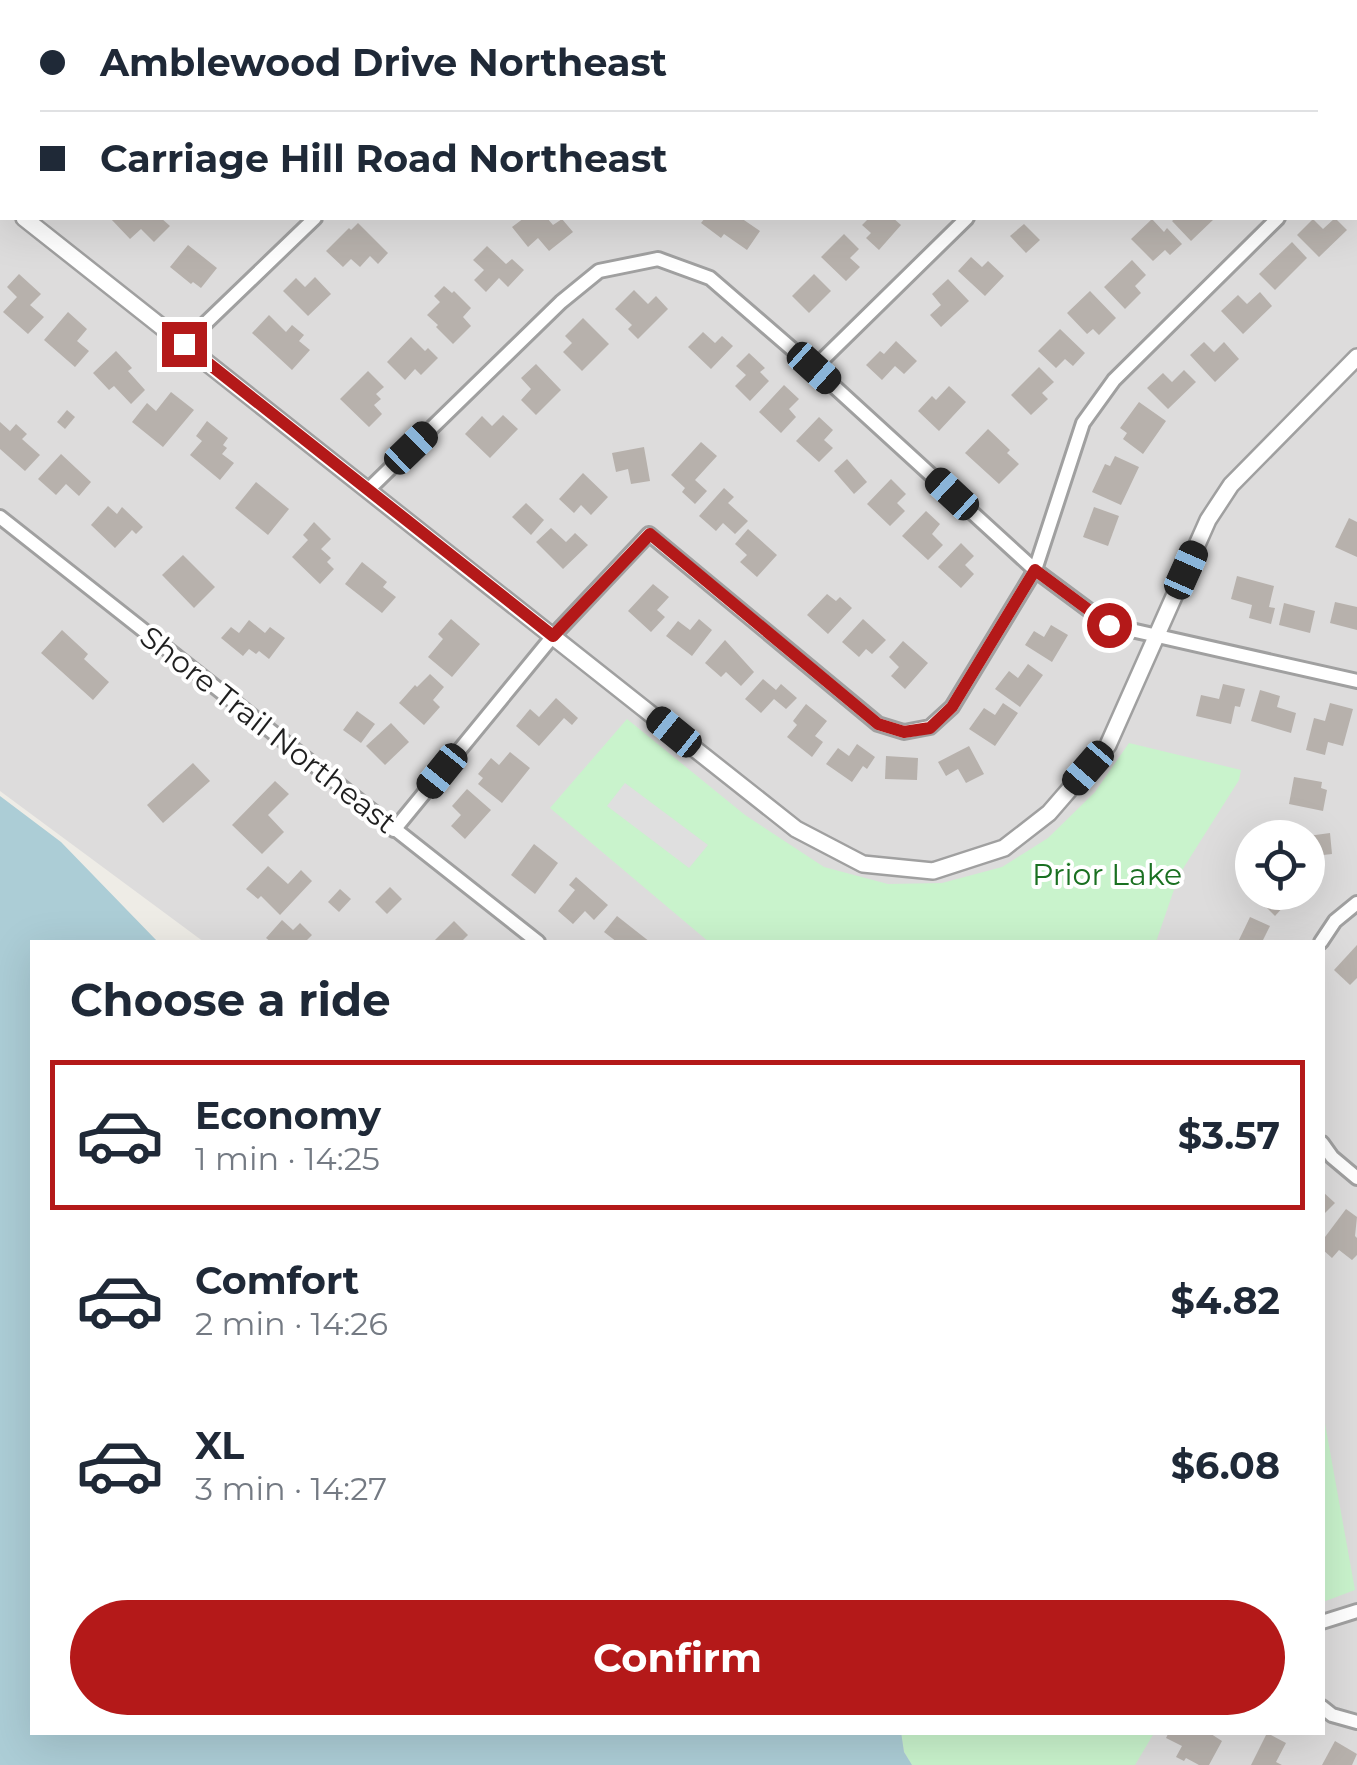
<!DOCTYPE html>
<meta charset="utf-8">
<style>
body{margin:0;font-family:Montserrat,sans-serif;background:#f6f6f7;color:#1f2937;height:100vh;display:flex;flex-direction:column;font-size:38px;white-space:nowrap}
*{box-sizing:border-box;margin:0}
p{font-size:32px;color:#747a83}
.icon{flex:none;width:55px;height:55px;fill:none;stroke:currentColor;stroke-width:2;stroke-linecap:round;stroke-linejoin:round}
.map{position:relative;flex:1;overflow:hidden}
.drawer{position:absolute;left:30px;top:940px;width:1295px;height:795px;display:flex;flex-direction:column;background:#fff;border-radius:0px;box-shadow:0 10px 40px #0002}
.drawer>*{flex:none}
.hud{position:absolute;left:0px;top:0px;width:1358px;height:220px;box-shadow:0 10px 40px #0002;display:grid;align-content:center;height:220px;padding:0 40px;background:#fff}
.buttons{position:absolute;left:1235px;top:820px;display:grid;gap:20px}
.buttons a{display:grid;place-items:center;width:90px;height:90px;border-radius:50%;background:#fff;box-shadow:0 10px 40px #0002;font-size:50px}
.end{position:absolute;width:45px;height:45px;margin:-22px;border:12px solid #b41919;background:#fff;box-shadow:0 0 0 5px #fff}
.from{border-radius:50%}
.car{position:absolute;width:30px;height:60px;margin:-30px -15px;border-radius:12px;box-shadow:0 0 8px 2px #0007;background:linear-gradient(#222 24%,#8ab4d8 0 40%,#222 0 76%,#8ab4d8 0 86%,#222 0)}
.hud b{display:flex;align-items:center;gap:35px;height:95px;font-size:38px}
.hud b+b{border-top:2px solid #e0e1e3}
.hud i{width:25px;height:25px;background:#1f2937}
ul{padding:0;list-style:none}
li{display:flex;align-items:center;gap:30px;height:150px;margin:0 20px 15px;padding:0 20px;border:5px solid transparent;border-radius:0px}
li div{flex:1}
li b{display:block;font-size:38px}
li em{font-style:normal;font-weight:700}
li.on{border-color:#b41919}
li>.icon{width:90px;height:90px;stroke-width:1.5}
h2{padding:0 40px;font-size:45px;line-height:120px}
.action{display:flex;gap:20px;margin-top:auto;padding:20px 40px}
.action a{flex:1;height:115px;border-radius:60px;background:#b41919;color:#fff;font-size:40px;font-weight:700;line-height:115px;text-align:center}
.map>svg:first-child{display:block}
</style>
<div class="map">
<svg width="1357" height="1765" viewBox="0 0 1357 1765">
<rect width="100%" height="100%" fill="#eeece6"/>
<path fill="#dddcdc" fill-rule="evenodd" d="M0,0h1357v1765h-450l-23,-32 438,-1v-790h-1118l-204,-151zM2,2h1353v216h-1353zM1252,838h56v54h-56z"/>
<g fill="#c9f3cc">
<polygon points="627,719 745,815 824,867 888,884 942,883 1002,867 1048,838 1095,792 1129,743 1241,770 1239,780 1179,875 1156,942 709,942 550,808"/>
<polygon points="1322,1407 1355,1590 1323,1602 1322,1602"/>
<polygon points="901,1733 1154,1733 1135,1765 912,1765 904,1752"/>
</g>
<polygon fill="#dfdfdf" points="625,783 708,845 689,868 607,806"/>
<polygon fill="#accdd6" points="0,796 61,842 158,942 32,942 32,1732 901,1732 904,1752 912,1765 0,1765"/>
<g fill="#b7b1ac">
<polygon points="113,218 161,218 170,226 154,242 141,229 130,239 111,219"/>
<polygon points="524,218 547,218 553,225 562,219 573,232 549,251 538,238 528,247 512,227"/>
<polygon points="705,218 741,218 760,231 747,250 724,234 721,238 701,223"/>
<polygon points="869,218 893,218 901,225 879,250 866,238 871,233 862,225"/>
<polygon points="1176,218 1215,218 1191,241 1172,221"/>
<polygon points="1335,218 1347,230 1319,257 1297,235 1313,219 1323,229"/>
<polygon points="1152,219 1164,232 1167,228 1182,244 1170,255 1165,250 1153,261 1131,239"/>
<polygon points="358,223 388,253 378,264 370,256 360,267 351,259 343,267 326,251 349,228 351,230"/>
<polygon points="1024,224 1040,240 1026,253 1010,236"/>
<polygon points="844,234 859,249 850,258 860,267 846,281 821,257"/>
<polygon points="1292,242 1307,258 1275,290 1259,274"/>
<polygon points="188,245 217,268 201,288 193,282 191,284 170,267"/>
<polygon points="487,246 506,264 512,259 524,270 508,287 499,278 486,292 474,280 484,270 473,260"/>
<polygon points="971,257 982,267 988,261 1004,276 985,296 958,271"/>
<polygon points="1132,260 1146,275 1135,286 1141,293 1125,309 1104,287"/>
<polygon points="19,274 41,294 30,305 44,317 28,334 3,312 17,297 7,287"/>
<polygon points="814,274 831,291 809,313 792,296"/>
<polygon points="315,277 331,294 308,316 283,291 296,278 305,287"/>
<polygon points="948,279 969,301 941,327 930,315 941,305 932,294"/>
<polygon points="444,286 452,293 454,291 471,308 463,317 471,326 453,344 436,327 438,325 427,315 440,302 434,296"/>
<polygon points="634,290 648,304 656,296 668,309 638,339 628,329 632,325 615,309"/>
<polygon points="1090,291 1116,318 1099,335 1093,329 1087,334 1067,313"/>
<polygon points="1260,292 1272,306 1243,334 1221,311 1238,295 1247,304"/>
<polygon points="68,312 87,329 77,341 89,351 75,367 44,340"/>
<polygon points="269,315 286,332 292,325 304,335 299,341 310,350 292,370 252,333"/>
<polygon points="583,318 609,344 582,371 563,352 572,343 565,336"/>
<polygon points="1060,329 1085,353 1073,366 1065,359 1056,368 1038,351"/>
<polygon points="703,332 715,343 722,336 733,346 711,369 688,347"/>
<polygon points="411,337 425,351 428,348 438,358 421,375 415,369 405,380 387,362"/>
<polygon points="896,341 917,361 904,374 895,366 882,380 866,365 880,351 884,354"/>
<polygon points="1204,342 1214,352 1224,342 1239,359 1215,382 1190,355"/>
<polygon points="116,351 132,368 128,371 145,390 131,404 114,386 109,390 93,373"/>
<polygon points="749,353 765,368 760,372 769,381 750,401 735,386 746,375 736,366"/>
<polygon points="536,364 561,390 536,415 521,400 531,389 521,378"/>
<polygon points="1039,367 1054,382 1042,393 1048,399 1031,415 1011,395"/>
<polygon points="1184,370 1196,382 1168,409 1147,388 1163,373 1172,382"/>
<polygon points="368,371 384,387 376,394 381,399 374,405 382,414 369,427 340,399"/>
<polygon points="784,385 799,399 789,409 796,417 781,433 759,412"/>
<polygon points="949,386 966,402 939,431 918,411 932,396 936,400"/>
<polygon points="171,392 194,410 163,447 132,422 147,403 156,411"/>
<polygon points="1139,402 1166,421 1143,454 1123,439 1127,433 1120,428"/>
<polygon points="67,410 75,417 65,429 57,422"/>
<polygon points="503,415 518,429 490,458 465,434 482,416 492,426"/>
<polygon points="819,417 833,430 824,440 833,448 819,462 796,441"/>
<polygon points="207,421 228,438 223,445 227,448 222,454 234,463 220,480 190,455 202,441 196,436"/>
<polygon points="0,422 10,431 16,424 27,434 22,439 40,455 25,471 0,449"/>
<polygon points="988,429 1010,450 1007,453 1019,464 999,484 965,453"/>
<polygon points="701,442 717,456 695,480 707,491 695,504 682,492 685,488 671,475"/>
<polygon points="644,447 650,481 631,484 628,469 616,472 612,453"/>
<polygon points="61,454 91,482 79,496 66,484 56,495 38,479"/>
<polygon points="1115,456 1139,467 1121,505 1092,492 1105,464 1110,466"/>
<polygon points="847,459 867,482 854,494 834,471"/>
<polygon points="583,473 608,497 591,515 581,505 574,513 559,499"/>
<polygon points="891,479 906,494 897,503 905,511 890,526 867,504"/>
<polygon points="256,482 289,509 268,535 235,508"/>
<polygon points="724,488 734,497 728,503 748,521 735,534 723,523 716,531 699,516"/>
<polygon points="526,503 544,520 531,535 512,517"/>
<polygon points="108,506 117,514 122,507 143,527 136,534 132,530 115,548 91,525"/>
<polygon points="1094,507 1119,516 1108,546 1083,537"/>
<polygon points="926,511 940,524 932,534 943,545 928,560 902,536"/>
<polygon points="1349,518 1357,522 1357,557 1335,547"/>
<polygon points="314,522 331,539 321,549 331,558 327,562 334,569 320,584 292,557 308,540 303,535"/>
<polygon points="551,528 566,542 575,533 588,545 563,569 536,542"/>
<polygon points="748,529 777,555 757,577 740,562 747,555 735,544"/>
<polygon points="961,543 974,556 965,565 974,574 961,588 938,567"/>
<polygon points="183,555 215,587 194,608 162,575"/>
<polygon points="362,562 387,582 383,587 396,597 382,613 345,584"/>
<polygon points="1237,576 1274,586 1269,607 1275,608 1271,624 1249,618 1252,605 1231,599"/>
<polygon points="653,584 669,597 657,610 665,617 651,632 628,611"/>
<polygon points="827,594 836,601 840,597 852,608 828,634 807,615"/>
<polygon points="1335,602 1357,607 1357,630 1330,623"/>
<polygon points="1284,603 1315,611 1310,633 1279,625"/>
<polygon points="451,619 480,644 452,677 428,657 443,639 438,634"/>
<polygon points="699,619 712,630 692,656 666,636 678,621 690,630"/>
<polygon points="863,619 886,640 872,654 866,649 859,657 842,642"/>
<polygon points="249,620 265,633 270,627 285,638 269,659 259,651 256,654 249,649 243,656 221,638 231,627 239,633"/>
<polygon points="1051,625 1068,635 1052,662 1025,645 1034,631 1044,637"/>
<polygon points="62,630 88,654 84,659 109,682 93,700 41,653"/>
<polygon points="725,640 754,672 741,686 726,672 721,677 705,663"/>
<polygon points="903,641 928,663 905,689 891,676 899,667 889,657"/>
<polygon points="1028,664 1043,675 1020,707 995,689 1009,671 1018,678"/>
<polygon points="430,674 444,687 433,700 440,707 424,725 399,703 415,685 417,687"/>
<polygon points="763,679 776,690 781,684 797,698 786,709 774,699 761,713 745,699"/>
<polygon points="1223,684 1245,689 1240,707 1235,706 1231,724 1196,716 1201,695 1219,699"/>
<polygon points="1260,690 1280,696 1277,707 1296,713 1291,733 1251,721"/>
<polygon points="556,698 578,718 572,725 564,718 539,746 516,726 530,709 539,717"/>
<polygon points="1003,703 1018,713 995,746 969,729 984,708 995,715"/>
<polygon points="1330,703 1353,709 1343,746 1328,742 1325,755 1306,750 1314,718 1325,721"/>
<polygon points="806,704 827,721 815,736 823,742 812,757 787,737 797,725 793,721"/>
<polygon points="357,711 375,724 361,743 343,730"/>
<polygon points="391,723 409,742 385,765 366,746"/>
<polygon points="857,744 875,757 867,769 863,766 852,782 826,764 838,748 849,756"/>
<polygon points="969,746 984,774 966,783 958,769 946,776 938,762"/>
<polygon points="510,752 530,768 502,803 478,784 483,778 478,774 491,758 499,765"/>
<polygon points="886,756 918,758 917,780 885,779"/>
<polygon points="193,763 210,781 163,823 147,805"/>
<polygon points="1294,777 1322,782 1321,788 1327,790 1323,811 1289,804"/>
<polygon points="275,781 289,794 268,815 284,832 262,854 232,825"/>
<polygon points="467,789 491,810 465,839 451,826 461,815 452,806"/>
<polygon points="1330,833 1332,854 1323,855 1323,863 1308,865 1308,836"/>
<polygon points="534,844 558,863 535,894 511,875"/>
<polygon points="268,866 288,884 301,870 312,881 280,915 261,896 258,899 246,889"/>
<polygon points="576,877 608,905 594,920 585,911 573,924 558,911 575,890 569,885"/>
<polygon points="390,887 402,899 387,914 375,902"/>
<polygon points="340,889 351,899 339,912 328,902"/>
<polygon points="1266,892 1297,892 1275,916 1259,900"/>
<polygon points="617,916 650,942 617,942 604,932"/>
<polygon points="1250,917 1270,926 1262,942 1238,942"/>
<polygon points="282,920 293,930 300,923 312,935 305,942 271,942 266,938"/>
<polygon points="454,921 468,935 461,942 433,942"/>
<polygon points="1357,945 1357,978 1350,985 1334,970"/>
<polygon points="1322,1191 1335,1203 1322,1216"/>
<polygon points="1346,1209 1357,1217 1355,1236 1357,1238 1357,1255 1352,1260 1339,1250 1332,1258 1322,1249 1322,1241"/>
<polygon points="1169,1732 1208,1732 1222,1741 1209,1765 1199,1765 1186,1758 1184,1761 1176,1757 1182,1746 1166,1738"/>
<polygon points="1267,1733 1286,1743 1276,1762 1282,1765 1251,1765"/>
<polygon points="1335,1741 1357,1754 1352,1765 1322,1765"/>
</g>
<g fill="none" stroke-linecap="round" stroke-linejoin="round">
<defs>
<g id="minor">
<polyline points="1257,0 1259,2"/>
<polyline points="858,2 860,0"/>
<polyline points="1184,2 1187,0"/>
<polyline points="185,343 315,218"/>
<polyline points="814,368 967,218"/>
<polyline points="368,490 561,302 599,271 658,259 710,278 814,368 1035,570 1109,625 1357,681"/>
<polyline points="0,517 538,942"/>
<polyline points="394,830 553,636 649,534 878,724 904,732 930,727 952,707 1035,570 1083,423 1114,380 1278,218"/>
<polyline points="1321,942 1335,921 1357,903"/>
<polyline points="1322,1143 1332,1157 1357,1178"/>
<polyline points="1322,1622 1357,1611"/>
<polyline points="1322,1707 1332,1715 1357,1722"/>
</g>
<g id="tertiary">
<polyline points="0,198 2,200"/>
<polyline points="24,218 796,829 863,864 933,871 1004,848 1049,813 1108,745 1208,520 1231,485 1357,357"/>
</g>
</defs>
<use href="#minor" stroke="#a0a0a0" stroke-width="18"/>
<use href="#tertiary" stroke="#a0a0a0" stroke-width="20"/>
<use href="#minor" stroke="#fff" stroke-width="12"/>
<use href="#tertiary" stroke="#fff" stroke-width="15"/>
</g>
<g fill="none" stroke-linecap="round" stroke-linejoin="round">
<polyline stroke="#b41919" stroke-width="12" points="184,344 553,636 650,534 878,724 904,732 930,728 952,707 1035,570 1109,625"/>
</g>
<g text-anchor="middle" stroke-width="8" stroke-linejoin="round" paint-order="stroke">
<g font-size="30" fill="#1f1f1f" stroke="#fff">
<text transform="translate(268 730) rotate(38)" y="10">Shore Trail Northeast</text>
</g>
<g font-size="30" fill="#1a7021" stroke="#fff">
<text x="1107" y="885">Prior Lake</text>
</g>
</g>
</svg>
<div class="buttons">
<a><svg class="icon" aria-label="locate" viewBox="0 0 24 24"><circle cx="12" cy="12" r="6"/><path d="M12 2v4M12 18v4M2 12h4M18 12h4"/></svg></a>
</div>
<i class="end from" style="left:1109px;top:625px"></i>
<i class="end" style="left:184px;top:344px"></i>
<i class="car" style="left:814px;top:368px;rotate:132deg"></i>
<i class="car" style="left:411px;top:448px;rotate:46deg"></i>
<i class="car" style="left:952px;top:494px;rotate:313deg"></i>
<i class="car" style="left:1186px;top:570px;rotate:24deg"></i>
<i class="car" style="left:674px;top:732px;rotate:309deg"></i>
<i class="car" style="left:1088px;top:768px;rotate:221deg"></i>
<i class="car" style="left:442px;top:771px;rotate:219deg"></i>
<div class="hud">
<b><i class="from"></i>Amblewood Drive Northeast</b>
<b><i></i>Carriage Hill Road Northeast</b>
</div>
<section class="drawer">
<h2>Choose a ride</h2>
<ul>
<li class="on"><svg class="icon" aria-label="car" viewBox="0 0 24 24"><path d="M5 17H2v-5l4-1 3-4h7l3 4 3 1v5h-3M9 17h6M6 11h13"/><circle cx="7" cy="17" r="2"/><circle cx="17" cy="17" r="2"/></svg><div><b>Economy</b><p>1 min · 14:25</p></div><em>$3.57</em></li>
<li><svg class="icon" aria-label="car" viewBox="0 0 24 24"><path d="M5 17H2v-5l4-1 3-4h7l3 4 3 1v5h-3M9 17h6M6 11h13"/><circle cx="7" cy="17" r="2"/><circle cx="17" cy="17" r="2"/></svg><div><b>Comfort</b><p>2 min · 14:26</p></div><em>$4.82</em></li>
<li><svg class="icon" aria-label="car" viewBox="0 0 24 24"><path d="M5 17H2v-5l4-1 3-4h7l3 4 3 1v5h-3M9 17h6M6 11h13"/><circle cx="7" cy="17" r="2"/><circle cx="17" cy="17" r="2"/></svg><div><b>XL</b><p>3 min · 14:27</p></div><em>$6.08</em></li>
</ul>
<div class="action"><a>Confirm</a></div>
</section>
</div>
